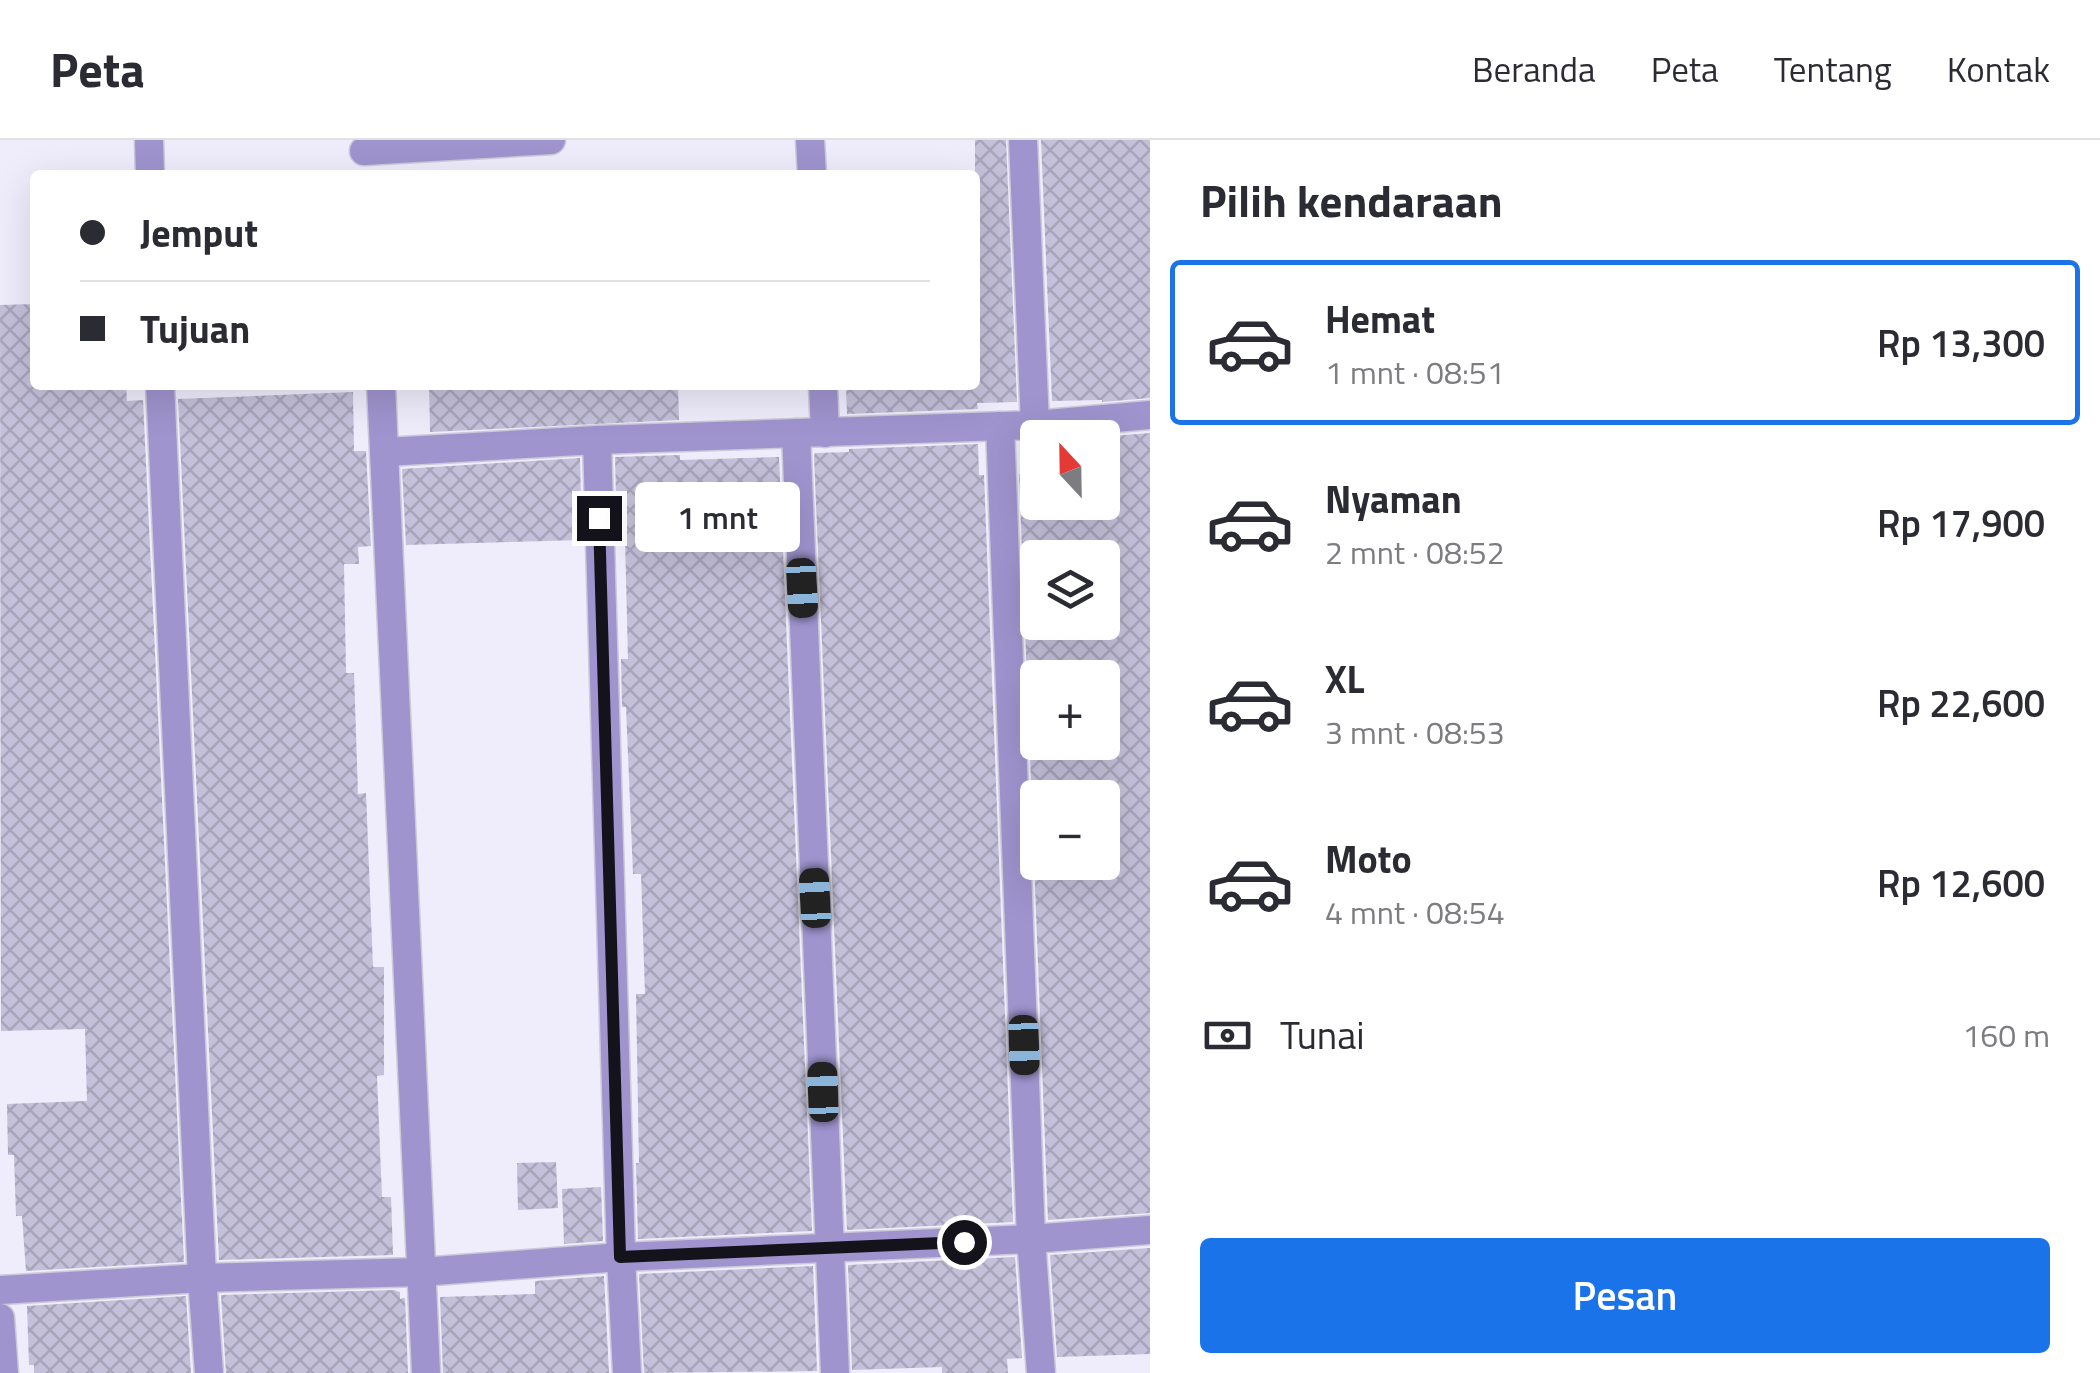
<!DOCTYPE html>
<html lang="id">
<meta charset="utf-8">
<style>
body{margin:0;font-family:"Titillium Web",sans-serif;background:#f7f7f7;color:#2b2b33;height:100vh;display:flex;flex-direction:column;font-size:38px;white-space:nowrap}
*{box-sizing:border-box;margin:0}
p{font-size:32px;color:#7c7c81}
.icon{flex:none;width:55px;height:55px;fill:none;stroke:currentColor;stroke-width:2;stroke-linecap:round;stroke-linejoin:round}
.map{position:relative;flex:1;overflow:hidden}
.panel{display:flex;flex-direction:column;background:#fff;width:950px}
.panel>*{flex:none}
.banner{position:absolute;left:30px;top:30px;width:950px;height:220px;border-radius:10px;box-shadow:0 10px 40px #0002;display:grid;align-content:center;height:220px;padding:0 50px;background:#fff}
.needle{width:65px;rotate:338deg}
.controls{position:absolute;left:1020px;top:280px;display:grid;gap:20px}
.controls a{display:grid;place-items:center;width:100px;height:100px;border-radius:10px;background:#fff;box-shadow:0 10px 40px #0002;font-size:50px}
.end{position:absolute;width:45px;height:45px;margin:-22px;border:12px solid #14131c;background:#fff;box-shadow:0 0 0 5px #fff}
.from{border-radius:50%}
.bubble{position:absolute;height:70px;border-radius:10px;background:#fff;box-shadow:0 10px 40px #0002;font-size:32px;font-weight:600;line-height:70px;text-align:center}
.car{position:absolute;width:30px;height:60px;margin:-30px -15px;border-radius:12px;box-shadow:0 0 8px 2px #0007;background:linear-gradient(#222 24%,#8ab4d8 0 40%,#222 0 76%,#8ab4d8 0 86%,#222 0)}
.banner b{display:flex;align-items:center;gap:35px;height:95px;font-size:38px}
.banner b+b{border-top:2px solid #e1e1e2}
.banner i{width:25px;height:25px;background:#2b2b33}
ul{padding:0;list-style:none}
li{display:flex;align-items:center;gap:30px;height:165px;margin:0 20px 15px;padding:0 30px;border:5px solid transparent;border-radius:10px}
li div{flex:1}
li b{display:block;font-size:38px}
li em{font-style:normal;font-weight:600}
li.current{border-color:#1a73e8}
li>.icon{width:90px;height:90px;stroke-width:1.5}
h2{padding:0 50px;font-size:45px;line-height:120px}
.pay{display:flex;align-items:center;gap:25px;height:110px;padding:0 50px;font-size:38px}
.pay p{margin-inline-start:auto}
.action{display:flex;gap:20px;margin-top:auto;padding:20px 50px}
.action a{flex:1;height:115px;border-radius:10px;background:#1a73e8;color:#fff;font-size:40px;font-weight:600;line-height:115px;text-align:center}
header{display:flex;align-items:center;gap:60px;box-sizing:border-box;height:140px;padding:0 50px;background:#fff;border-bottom:2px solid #e1e1e2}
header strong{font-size:48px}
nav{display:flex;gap:55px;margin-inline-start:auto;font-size:35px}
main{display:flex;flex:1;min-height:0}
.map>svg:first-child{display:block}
</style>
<header>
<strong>Peta</strong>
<nav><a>Beranda</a><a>Peta</a><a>Tentang</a><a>Kontak</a></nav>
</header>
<main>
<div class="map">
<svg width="1150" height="1233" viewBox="0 0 1150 1233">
<defs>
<pattern id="building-cross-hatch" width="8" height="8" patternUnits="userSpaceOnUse" patternTransform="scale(2.5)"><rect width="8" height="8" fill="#c4c0da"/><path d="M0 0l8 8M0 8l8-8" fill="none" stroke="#a8a4ba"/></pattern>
</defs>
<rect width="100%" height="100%" fill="#efecfc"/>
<g fill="url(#building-cross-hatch)" fill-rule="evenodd">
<polygon points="975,0 1006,0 1017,262 977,263 978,269 847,274 846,245 975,245"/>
<polygon points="1041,0 1150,0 1150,258 1102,262 1102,260 1052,261"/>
<polygon points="35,164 35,245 126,245 127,261 143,260 184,1122 26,1131 22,1076 16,1076 14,1015 8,1015 7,964 87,961 85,889 1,891 0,165"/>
<polygon points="429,245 678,245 679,280 430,292"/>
<polygon points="353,252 354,311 366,311 371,406 358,407 359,424 344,424 346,533 354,533 358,654 366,653 373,827 384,827 384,935 377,936 382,1057 391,1057 393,1115 219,1120 178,259"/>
<path d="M1150,293v780l-102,7 -29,-746 19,-1v29h64v-65zM1038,418h64v64h-64zM1038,538h64v64h-64zM1038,658h64v64h-64z"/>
<polygon points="978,304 979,335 984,335 1013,1082 847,1090 814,316 815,313 849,312 849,309"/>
<polygon points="680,315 680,320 779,317 812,1091 638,1099 636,1023 639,1023 636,854 645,854 641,734 633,734 626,567 622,567 621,519 628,519 625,398 617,399 615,317"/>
<polygon points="580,318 582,400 406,405 402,329"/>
<polygon points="556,1022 558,1068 518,1070 517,1023"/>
<polygon points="601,1047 603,1101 564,1104 562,1049"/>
<polygon points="1150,1108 1150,1214 1057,1217 1050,1115"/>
<polygon points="1015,1117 1022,1218 1007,1219 1008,1233 942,1233 942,1227 852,1230 848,1125"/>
<polygon points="813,1126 817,1231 644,1233 639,1134"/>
<polygon points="604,1136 609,1233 443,1233 440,1157 535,1154 535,1141"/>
<polygon points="394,1150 400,1152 400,1159 405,1158 408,1233 226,1233 221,1155"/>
<polygon points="186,1156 191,1233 34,1233 34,1225 29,1225 27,1166"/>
</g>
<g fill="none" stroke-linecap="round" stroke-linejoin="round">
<defs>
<g id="minor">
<polyline points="149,0 150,35"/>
<polyline points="810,0 812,35"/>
<polyline points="1023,0 1035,285"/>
<polyline points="364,11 551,0"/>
<polyline points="160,245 202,1138 209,1233"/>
<polyline points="381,245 426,1233"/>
<polyline points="823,245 825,293"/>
<polyline points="1000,286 1031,1099 1041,1233"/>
<polyline points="796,293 835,1233"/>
<polyline points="597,300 621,1117 627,1233"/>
<polyline points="385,312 597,300 1035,285 1150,275"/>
<polyline points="0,1150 202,1138 421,1132 621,1117 1031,1099 1150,1090"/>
<polyline points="0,1178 4,1233"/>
</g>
</defs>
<use href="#minor" stroke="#ccc9d8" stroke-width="31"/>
<use href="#minor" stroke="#9f94ce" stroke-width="28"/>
</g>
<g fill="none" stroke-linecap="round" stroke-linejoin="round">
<polyline stroke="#14131c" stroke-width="12" points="599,378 620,1117 964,1102"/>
</g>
</svg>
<div class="controls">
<a><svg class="needle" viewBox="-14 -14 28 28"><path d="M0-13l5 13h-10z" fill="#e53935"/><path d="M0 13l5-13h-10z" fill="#7c7c81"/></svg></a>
<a><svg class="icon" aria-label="layers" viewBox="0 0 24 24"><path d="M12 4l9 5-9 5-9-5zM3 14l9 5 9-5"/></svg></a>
<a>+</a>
<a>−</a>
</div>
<i class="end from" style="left:964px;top:1102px"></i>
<i class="end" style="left:599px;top:378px"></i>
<div class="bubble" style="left:635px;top:342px;width:165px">1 mnt</div>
<i class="car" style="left:802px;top:448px;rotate:177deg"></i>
<i class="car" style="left:815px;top:758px;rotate:357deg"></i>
<i class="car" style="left:1024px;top:905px;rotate:178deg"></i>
<i class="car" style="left:823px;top:952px;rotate:358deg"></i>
<div class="banner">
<b><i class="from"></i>Jemput</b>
<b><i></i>Tujuan</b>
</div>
</div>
<section class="panel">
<h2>Pilih kendaraan</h2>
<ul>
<li class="current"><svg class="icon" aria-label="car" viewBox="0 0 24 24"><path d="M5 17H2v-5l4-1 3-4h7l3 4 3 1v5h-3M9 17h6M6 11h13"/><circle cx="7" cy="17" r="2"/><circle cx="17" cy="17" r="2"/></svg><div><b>Hemat</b><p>1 mnt · 08:51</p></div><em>Rp 13,300</em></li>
<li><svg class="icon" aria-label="car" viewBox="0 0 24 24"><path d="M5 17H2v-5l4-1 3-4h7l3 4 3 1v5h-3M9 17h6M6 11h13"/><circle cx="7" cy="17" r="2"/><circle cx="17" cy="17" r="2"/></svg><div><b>Nyaman</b><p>2 mnt · 08:52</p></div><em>Rp 17,900</em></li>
<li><svg class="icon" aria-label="car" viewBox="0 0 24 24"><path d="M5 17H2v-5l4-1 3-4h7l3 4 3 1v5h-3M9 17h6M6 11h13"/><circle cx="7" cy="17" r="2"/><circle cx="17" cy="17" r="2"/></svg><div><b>XL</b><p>3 mnt · 08:53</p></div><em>Rp 22,600</em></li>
<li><svg class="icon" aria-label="car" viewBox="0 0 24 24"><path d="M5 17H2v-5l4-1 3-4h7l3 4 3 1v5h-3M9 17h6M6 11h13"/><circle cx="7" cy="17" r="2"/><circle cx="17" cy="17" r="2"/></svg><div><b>Moto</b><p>4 mnt · 08:54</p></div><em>Rp 12,600</em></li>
</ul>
<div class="pay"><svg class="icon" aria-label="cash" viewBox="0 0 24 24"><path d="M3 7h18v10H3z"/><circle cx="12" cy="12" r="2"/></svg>Tunai<p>160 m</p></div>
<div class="action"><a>Pesan</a></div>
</section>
</main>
